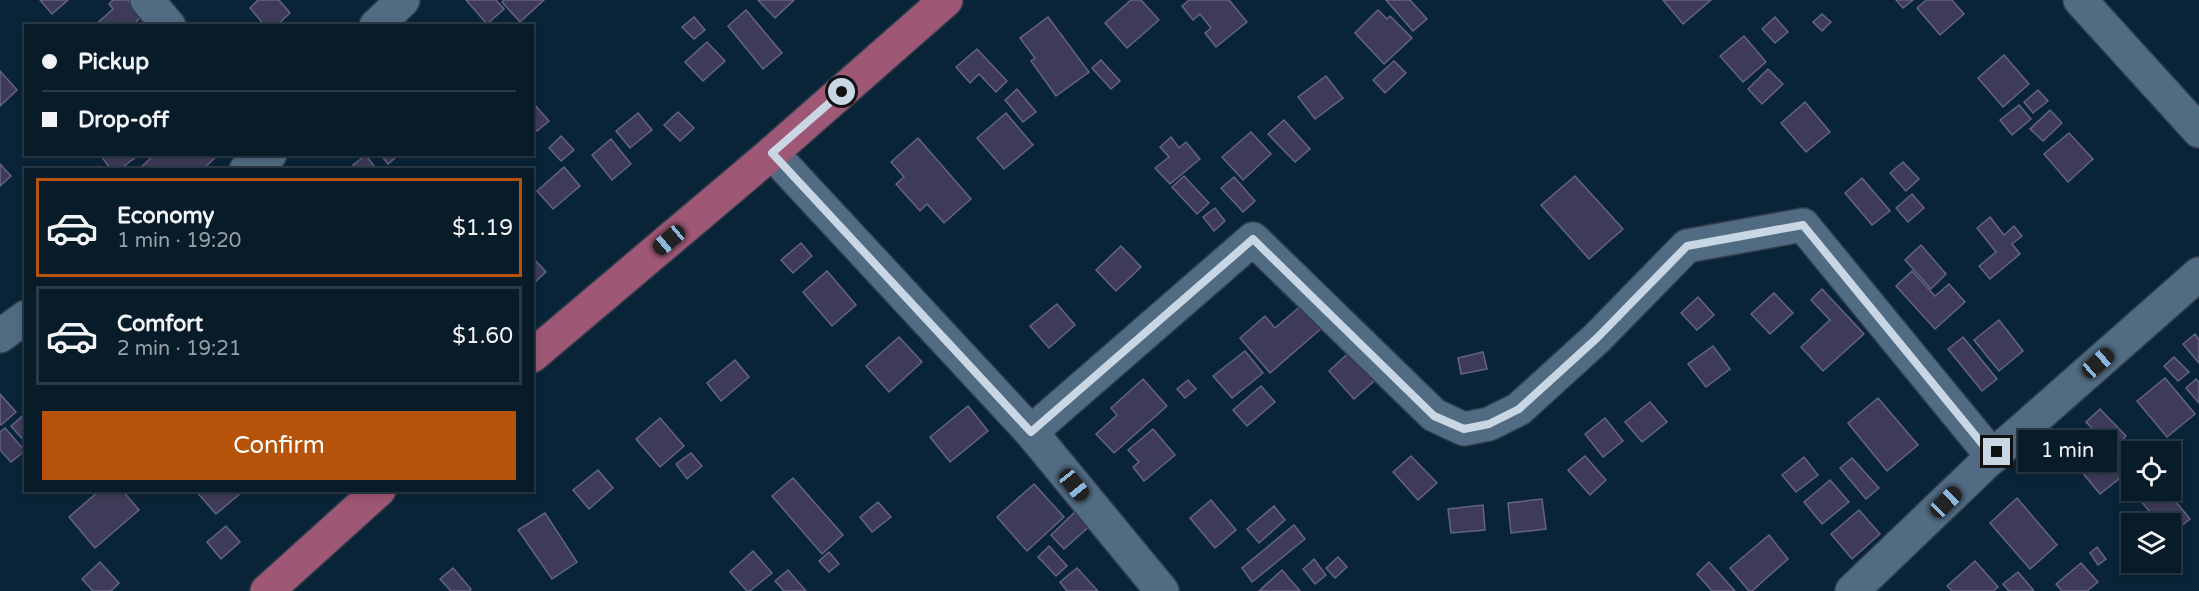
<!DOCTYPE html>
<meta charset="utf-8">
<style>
body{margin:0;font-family:"Varela Round",sans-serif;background:#162835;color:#f1f3f6;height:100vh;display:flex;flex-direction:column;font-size:22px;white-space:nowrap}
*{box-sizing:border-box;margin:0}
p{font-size:20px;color:#98a1a8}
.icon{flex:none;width:33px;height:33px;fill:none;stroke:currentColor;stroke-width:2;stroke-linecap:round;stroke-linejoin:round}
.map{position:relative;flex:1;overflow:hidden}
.panel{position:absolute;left:24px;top:168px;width:510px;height:324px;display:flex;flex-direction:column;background:#081b29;border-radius:0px;box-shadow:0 3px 9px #0003,0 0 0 2px #293946}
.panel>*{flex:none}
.top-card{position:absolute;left:24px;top:24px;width:510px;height:132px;border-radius:0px;box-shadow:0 3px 9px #0003,0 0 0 2px #293946;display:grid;align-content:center;height:132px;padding:0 18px;background:#081b29}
.buttons{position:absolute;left:2121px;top:441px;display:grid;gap:12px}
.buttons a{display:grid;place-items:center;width:60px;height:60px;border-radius:0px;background:#081b29;box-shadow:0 3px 9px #0003,0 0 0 2px #293946;font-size:30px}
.end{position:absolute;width:27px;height:27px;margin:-14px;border:8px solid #c8d7e3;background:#111;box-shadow:0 0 0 3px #111}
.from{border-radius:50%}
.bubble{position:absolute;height:42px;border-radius:0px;background:#081b29;box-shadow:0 3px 9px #0003,0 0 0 2px #293946;font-size:20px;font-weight:600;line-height:42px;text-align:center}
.car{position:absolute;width:18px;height:36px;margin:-18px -9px;border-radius:8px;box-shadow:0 0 4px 2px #0007;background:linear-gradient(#222 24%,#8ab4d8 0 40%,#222 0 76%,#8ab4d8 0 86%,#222 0)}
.top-card b{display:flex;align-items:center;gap:21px;height:57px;font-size:22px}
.top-card b+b{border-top:2px solid #293946}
.top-card i{width:15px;height:15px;background:#f1f3f6}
ul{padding:10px 0 0;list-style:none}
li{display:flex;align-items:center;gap:18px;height:99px;margin:0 12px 9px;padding:0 6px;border:3px solid #293946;border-radius:0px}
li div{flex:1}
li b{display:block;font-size:22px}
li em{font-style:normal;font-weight:600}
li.active{border-color:#b45309}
li>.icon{width:54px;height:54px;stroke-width:1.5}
.primary-button{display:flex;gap:12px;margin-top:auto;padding:12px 18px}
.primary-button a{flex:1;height:69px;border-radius:0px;background:#b45309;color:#fff;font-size:24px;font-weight:600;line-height:69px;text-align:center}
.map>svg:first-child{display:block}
</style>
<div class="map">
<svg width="2199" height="591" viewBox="0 0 2199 591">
<rect width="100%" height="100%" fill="#0a2437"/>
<g fill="#3d3b57" stroke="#656382" stroke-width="1.5">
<polygon points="40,0 68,0 52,14"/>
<polygon points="113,0 128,0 142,16 132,26 122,24 120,26 94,26 113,9 109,4"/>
<polygon points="258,0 279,0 290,13 276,26 265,26 250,8"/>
<polygon points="466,0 496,0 504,9 487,24"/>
<polygon points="504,0 544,0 520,22 502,2"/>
<polygon points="758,0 794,0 775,18"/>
<polygon points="1131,0 1141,0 1159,20 1127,48 1105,23"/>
<polygon points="1189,0 1229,0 1247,22 1216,47 1205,33 1211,28 1200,14 1193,20 1182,6"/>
<polygon points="1386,0 1410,0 1427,19 1413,31"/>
<polygon points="1663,0 1711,0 1683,24"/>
<polygon points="1896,0 1913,0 1903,8"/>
<polygon points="1926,0 1952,0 1964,14 1940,35 1917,8"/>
<polygon points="746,10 782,53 763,69 728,26"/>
<polygon points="1378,10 1387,19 1390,16 1412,38 1384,64 1355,33"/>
<polygon points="1822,14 1831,22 1822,31 1813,22"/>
<polygon points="694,17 705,30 694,39 682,27"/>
<polygon points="1048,17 1089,72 1056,96 1031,61 1035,58 1020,38"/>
<polygon points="1775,17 1788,32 1775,43 1762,29"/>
<polygon points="1744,36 1766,62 1743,82 1720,56"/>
<polygon points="707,42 725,61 703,81 685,62"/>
<polygon points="977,49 1007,81 996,92 979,74 970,83 956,67"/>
<polygon points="2004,55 2029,84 2003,107 1978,78"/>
<polygon points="1101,60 1120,81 1111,89 1092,68"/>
<polygon points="1394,61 1406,73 1385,93 1373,80"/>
<polygon points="1768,69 1783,84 1762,104 1748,89"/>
<polygon points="0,71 17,90 0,106"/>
<polygon points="1326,76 1343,98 1315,119 1298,97"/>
<polygon points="1017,89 1036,112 1023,122 1005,100"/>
<polygon points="2038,90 2048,101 2033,113 2024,102"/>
<polygon points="1805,102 1830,132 1806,152 1781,123"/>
<polygon points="533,103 549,121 537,131 532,126"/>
<polygon points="2019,105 2031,119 2012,135 2000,120"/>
<polygon points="2050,110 2062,123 2043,141 2030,129"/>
<polygon points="678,112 694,128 680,141 664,125"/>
<polygon points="638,113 652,130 630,148 616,131"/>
<polygon points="1006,113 1033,145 1004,169 977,138"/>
<polygon points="1284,120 1310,149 1295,162 1268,134"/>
<polygon points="1251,132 1271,154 1243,180 1222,157"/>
<polygon points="2069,133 2093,159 2068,182 2044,154"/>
<polygon points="561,136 574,150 561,161 549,148"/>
<polygon points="1171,137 1179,148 1186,142 1200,159 1170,184 1155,168 1169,157 1160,147"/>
<polygon points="918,138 971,199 944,223 927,204 920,211 896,184 904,177 891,162"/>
<polygon points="611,139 631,164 612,180 592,155"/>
<polygon points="105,154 140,154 119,170 111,170 102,157"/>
<polygon points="155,154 219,154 202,170 138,170"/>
<polygon points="380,154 400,154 388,164"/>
<polygon points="366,155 377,170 357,170 353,165"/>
<polygon points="1903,162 1919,179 1906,191 1890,173"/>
<polygon points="0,164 11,176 0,186"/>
<polygon points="564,167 580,186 553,209 537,191"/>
<polygon points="1184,176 1209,203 1197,214 1172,187"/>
<polygon points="1575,176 1623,229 1589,259 1541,205"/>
<polygon points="1234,177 1255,201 1243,212 1221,188"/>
<polygon points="1862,178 1890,211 1872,225 1845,193"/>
<polygon points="1912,194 1924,208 1908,222 1896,208"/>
<polygon points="1215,208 1225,221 1214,231 1203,217"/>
<polygon points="1990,217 2004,235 2014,226 2022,236 2012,244 2020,254 1990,279 1979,266 1996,252 1977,228"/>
<polygon points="801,243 812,256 793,273 781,260"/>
<polygon points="1921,245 1946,274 1931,289 1905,260"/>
<polygon points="1121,246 1141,267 1116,291 1096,270"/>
<polygon points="532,257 546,272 533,284 532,283"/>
<polygon points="827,271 856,305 832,326 803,292"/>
<polygon points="1912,271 1935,296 1949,284 1965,302 1935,329 1896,286"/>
<polygon points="1822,289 1864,334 1823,371 1801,347 1830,320 1811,300"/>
<polygon points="1774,293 1793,313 1770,334 1751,314"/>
<polygon points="1698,297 1714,315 1697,330 1681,313"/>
<polygon points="1057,304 1075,325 1049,348 1030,326"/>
<polygon points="1303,304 1323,327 1270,373 1240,338 1265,316 1275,328"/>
<polygon points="1999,320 2023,351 1999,371 1974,340"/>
<polygon points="2195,334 2199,340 2199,363 2183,344"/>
<polygon points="899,337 922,362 889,392 866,366"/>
<polygon points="1963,337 1997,379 1982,391 1948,349"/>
<polygon points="1356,346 1382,374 1354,399 1329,371"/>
<polygon points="1713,346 1730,369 1706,387 1688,364"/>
<polygon points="1245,351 1263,373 1232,398 1213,376"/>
<polygon points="1483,352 1487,369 1461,374 1458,358"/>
<polygon points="2174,357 2189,372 2178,381 2164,366"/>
<polygon points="735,360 749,377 721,401 707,383"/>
<polygon points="2165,378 2195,414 2167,437 2137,401"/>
<polygon points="1143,379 1167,406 1114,453 1096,434 1117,415 1111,408"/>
<polygon points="2196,379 2199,383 2199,403 2186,388"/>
<polygon points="1188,380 1196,389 1185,398 1177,389"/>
<polygon points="1261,386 1275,402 1247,426 1233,410"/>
<polygon points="0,394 16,412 1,425 0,424"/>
<polygon points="1878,398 1918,445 1887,471 1848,423"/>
<polygon points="1650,402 1667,422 1642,442 1625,422"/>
<polygon points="968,406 988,431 950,462 930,437"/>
<polygon points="2100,409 2126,436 2113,449 2086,422"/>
<polygon points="26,413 26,443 11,426"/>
<polygon points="660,418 684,446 660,467 636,439"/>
<polygon points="1605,418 1623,441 1603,457 1585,434"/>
<polygon points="5,428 25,451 11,462 0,450 0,432"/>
<polygon points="1153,429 1175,455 1144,481 1133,467 1139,462 1128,450"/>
<polygon points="2066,432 2073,439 2061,451 2054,444"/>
<polygon points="2107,450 2125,474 2100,494 2081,471"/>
<polygon points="691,453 702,466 687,479 676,464"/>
<polygon points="1411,456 1437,483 1418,500 1393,472"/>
<polygon points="1585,456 1606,480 1590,495 1568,470"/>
<polygon points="1804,457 1818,475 1796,492 1782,475"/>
<polygon points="1852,458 1879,488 1866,499 1840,468"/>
<polygon points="598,470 613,488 589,509 573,490"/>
<polygon points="793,478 843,535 822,554 772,496"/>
<polygon points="1830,480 1849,502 1822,524 1804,502"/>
<polygon points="1034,484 1064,517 1027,551 997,517"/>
<polygon points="100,490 122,490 139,510 95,548 69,517"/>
<polygon points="195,490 241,490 242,492 216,514"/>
<polygon points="2142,490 2166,490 2190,519 2170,535 2170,524 2160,524 2136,495"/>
<polygon points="2017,498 2057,545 2030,569 1990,523"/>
<polygon points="1542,499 1546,529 1511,533 1508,503"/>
<polygon points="1211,500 1236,530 1215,548 1190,518"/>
<polygon points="878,502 891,517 872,532 860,517"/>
<polygon points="1483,505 1485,530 1451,533 1448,509"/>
<polygon points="1274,506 1285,520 1259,543 1247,529"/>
<polygon points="1078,509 1092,524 1064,549 1051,535"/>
<polygon points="1859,510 1880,534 1852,559 1831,534"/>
<polygon points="545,513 577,562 552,579 518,530"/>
<polygon points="1294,525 1305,539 1252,582 1242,568"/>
<polygon points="226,526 240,542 221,559 207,542"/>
<polygon points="1769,535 1788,559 1752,591 1749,591 1730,568"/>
<polygon points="1049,546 1067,566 1056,576 1038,557"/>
<polygon points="2097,547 2106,559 2098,565 2090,553"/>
<polygon points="753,551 772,573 750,591 747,591 730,572"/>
<polygon points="829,552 839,564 829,572 819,561"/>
<polygon points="1338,557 1347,567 1335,578 1326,568"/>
<polygon points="1314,559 1326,575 1315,584 1303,569"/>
<polygon points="1975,561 1998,587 1993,591 1952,591 1947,586"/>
<polygon points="100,562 119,583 111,591 93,591 82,579"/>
<polygon points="1709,562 1735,591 1712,591 1697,574"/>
<polygon points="2081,563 2098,582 2087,591 2062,591 2056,584"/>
<polygon points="453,568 471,589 470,591 451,591 440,579"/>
<polygon points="1077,568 1098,591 1067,591 1060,582"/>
<polygon points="788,570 806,591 784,591 775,581"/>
<polygon points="1282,570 1300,591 1259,591"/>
<polygon points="2018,572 2034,591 2009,591 2003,584"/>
</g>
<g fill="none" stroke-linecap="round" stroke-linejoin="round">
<defs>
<g id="minor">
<polyline points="147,0 169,26"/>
<polyline points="2080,0 2199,131"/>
<polyline points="376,26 403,0"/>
<polyline points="772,153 1031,432 1162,591"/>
<polyline points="246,170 270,154"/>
<polyline points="0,336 26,317"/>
<polyline points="1031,432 1253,239 1434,415 1464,429 1489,424 1519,409 1597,338 1687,246 1803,225 1993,457"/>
<polyline points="1852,591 1997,452 2199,274"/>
</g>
<g id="major">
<polyline points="532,356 772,153 946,0"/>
<polyline points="267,591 379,490"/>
</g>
</defs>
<use href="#minor" stroke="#303d4d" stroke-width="36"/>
<use href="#major" stroke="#303d4d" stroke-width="36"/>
<use href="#minor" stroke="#506b82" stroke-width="33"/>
<use href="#major" stroke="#9e5774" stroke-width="33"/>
</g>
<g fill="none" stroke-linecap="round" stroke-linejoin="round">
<polyline stroke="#c8d7e3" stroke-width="8" points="842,92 772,153 1031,432 1253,239 1434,416 1464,429 1489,424 1519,409 1597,338 1687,246 1803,225 1993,457 1997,452"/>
</g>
</svg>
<div class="buttons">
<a><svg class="icon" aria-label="locate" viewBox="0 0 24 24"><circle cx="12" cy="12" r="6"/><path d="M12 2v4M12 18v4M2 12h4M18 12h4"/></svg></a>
<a><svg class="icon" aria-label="layers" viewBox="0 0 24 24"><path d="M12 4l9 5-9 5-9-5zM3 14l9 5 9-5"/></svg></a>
</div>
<i class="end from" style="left:842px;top:92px"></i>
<i class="end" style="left:1997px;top:452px"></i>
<div class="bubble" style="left:2018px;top:430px;width:99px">1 min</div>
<i class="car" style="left:669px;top:240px;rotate:230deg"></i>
<i class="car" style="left:2098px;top:363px;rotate:49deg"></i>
<i class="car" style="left:1074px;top:485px;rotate:141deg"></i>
<i class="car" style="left:1946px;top:502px;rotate:46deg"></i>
<div class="top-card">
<b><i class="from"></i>Pickup</b>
<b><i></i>Drop-off</b>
</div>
<section class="panel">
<ul>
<li class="active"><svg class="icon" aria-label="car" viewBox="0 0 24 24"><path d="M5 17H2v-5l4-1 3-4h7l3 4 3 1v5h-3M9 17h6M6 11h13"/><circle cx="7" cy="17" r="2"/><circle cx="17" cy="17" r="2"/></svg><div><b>Economy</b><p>1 min · 19:20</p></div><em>$1.19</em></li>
<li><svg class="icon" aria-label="car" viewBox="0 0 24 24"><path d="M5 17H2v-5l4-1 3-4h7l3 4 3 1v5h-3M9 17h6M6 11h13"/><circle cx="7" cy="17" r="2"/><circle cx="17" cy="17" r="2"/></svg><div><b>Comfort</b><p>2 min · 19:21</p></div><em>$1.60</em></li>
</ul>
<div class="primary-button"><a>Confirm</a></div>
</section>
</div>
